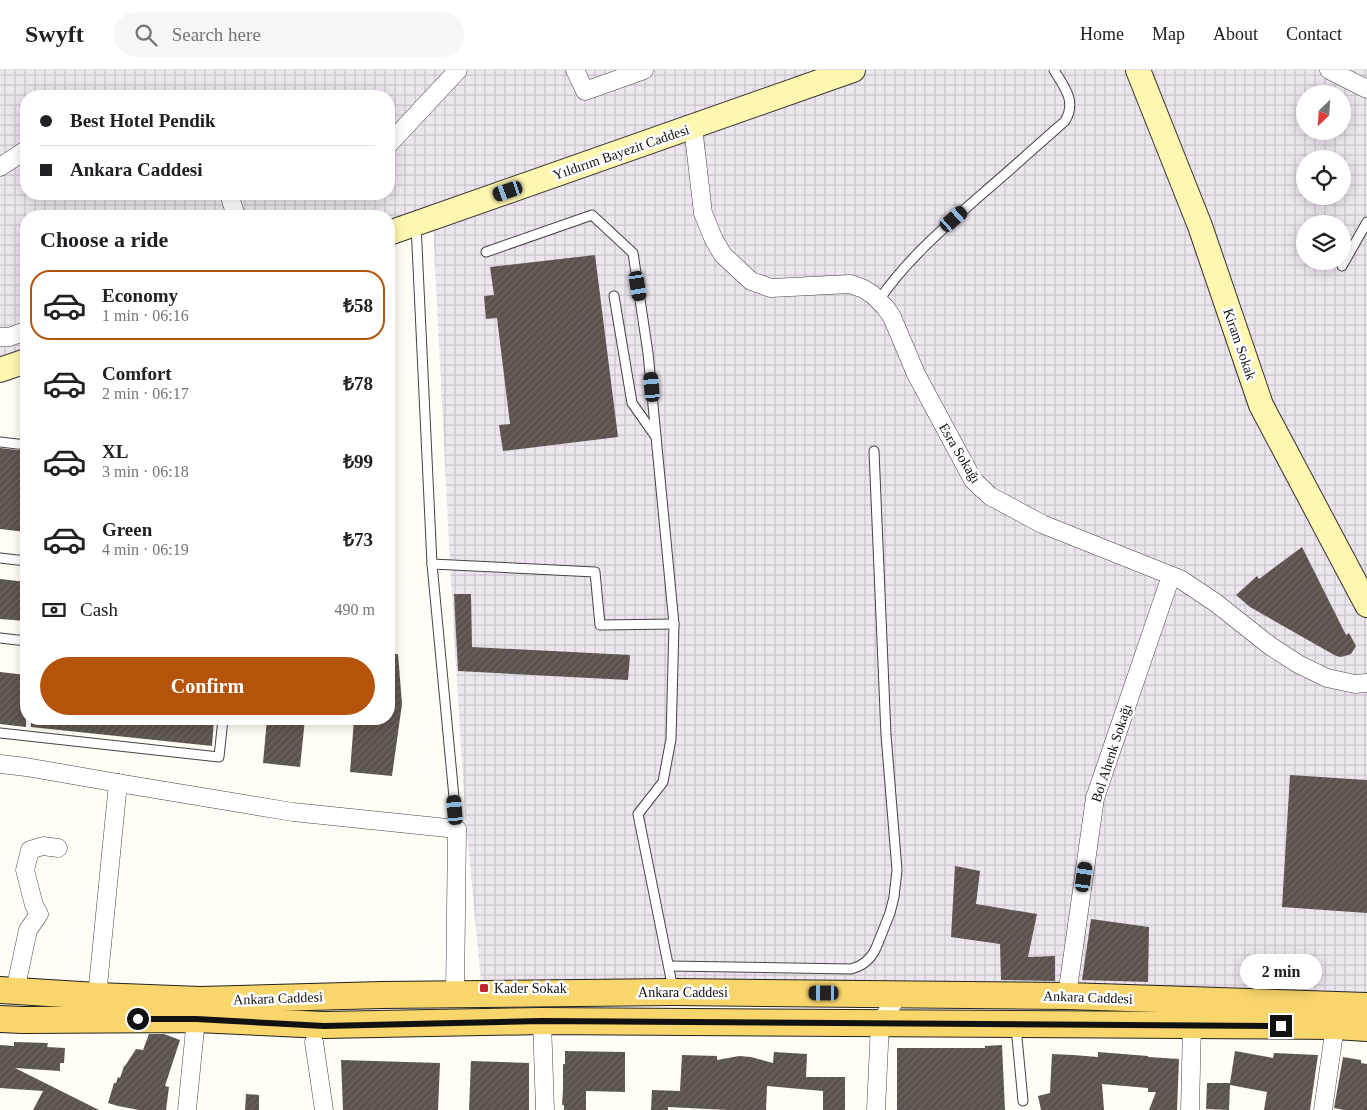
<!DOCTYPE html>
<meta charset="utf-8">
<style>
body{margin:0;font-family:"Times New Roman",serif;background:#f6f6f6;color:#202124;height:100vh;display:flex;flex-direction:column;font-size:19px;white-space:nowrap}
*{box-sizing:border-box;margin:0}
p{font-size:16px;color:#757577}
.icon{flex:none;width:28px;height:28px;fill:none;stroke:currentColor;stroke-width:2;stroke-linecap:round;stroke-linejoin:round}
.map{position:relative;flex:1;overflow:hidden}
.sheet{position:absolute;left:20px;top:140px;width:375px;height:515px;display:flex;flex-direction:column;background:#fff;border-radius:20px;box-shadow:0 2px 12px #0003}
.sheet>*{flex:none}
.hud{position:absolute;left:20px;top:20px;width:375px;height:110px;border-radius:20px;box-shadow:0 2px 12px #0003;display:grid;align-content:center;height:110px;padding:0 20px;background:#fff}
.needle{width:32px;rotate:205deg}
.tools{position:absolute;left:1296px;top:15px;display:grid;gap:10px}
.tools a{display:grid;place-items:center;width:55px;height:55px;border-radius:50%;background:#fff;box-shadow:0 2px 12px #0003;font-size:25px}
.end{position:absolute;width:22px;height:22px;margin:-11px;border:6px solid #111;background:#fff;box-shadow:0 0 0 2px #fff}
.from{border-radius:50%}
.bubble{position:absolute;height:35px;border-radius:18px;background:#fff;box-shadow:0 2px 12px #0003;font-size:16px;font-weight:700;line-height:35px;text-align:center}
.car{position:absolute;width:15px;height:30px;margin:-15px -8px;border-radius:6px;box-shadow:0 0 4px 1px #0007;background:linear-gradient(#222 24%,#8ab4d8 0 40%,#222 0 76%,#8ab4d8 0 86%,#222 0)}
.hud b{display:flex;align-items:center;gap:18px;height:48px;font-size:19px}
.hud b+b{border-top:1px solid #e0e0e0}
.hud i{width:12px;height:12px;background:#202124}
ul{padding:0;list-style:none}
li{display:flex;align-items:center;gap:15px;height:70px;margin:0 10px 8px;padding:0 10px;border:2px solid transparent;border-radius:20px}
li div{flex:1}
li b{display:block;font-size:19px}
li em{font-style:normal;font-weight:700}
li.on{border-color:#b45309}
li>.icon{width:45px;height:45px;stroke-width:1.5}
h2{padding:0 20px;font-size:22px;line-height:60px}
.pay{display:flex;align-items:center;gap:12px;height:55px;padding:0 20px;font-size:19px}
.pay p{margin-inline-start:auto}
.primary-button{display:flex;gap:10px;margin-top:auto;padding:10px 20px}
.primary-button a{flex:1;height:58px;border-radius:30px;background:#b45309;color:#fff;font-size:20px;font-weight:700;line-height:58px;text-align:center}
header{display:flex;align-items:center;gap:30px;box-sizing:border-box;height:70px;padding:0 25px;background:#fff;border-bottom:1px solid #e0e0e0}
header strong{font-size:24px}
nav{display:flex;gap:28px;margin-inline-start:auto;font-size:18px}
.search{width:350px;height:45px;background:#f6f6f6;display:flex;align-items:center;gap:12px;box-sizing:border-box;padding:0 18px;border-radius:28px;color:#757577;font-size:19px}
.map>svg:first-child{display:block}
</style>
<header>
<strong>Swyft</strong>
<div class="search"><svg class="icon" aria-label="search" viewBox="0 0 24 24"><circle cx="10" cy="10" r="6"/><path d="M15 15l6 6"/></svg>Search here</div>
<nav><a>Home</a><a>Map</a><a>About</a><a>Contact</a></nav>
</header>
<div class="map">
<svg width="1367" height="1040" viewBox="0 0 1367 1040">
<defs>
<pattern id="industrial-grid" width="8" height="8" patternUnits="userSpaceOnUse" patternTransform="scale(1.25)"><rect width="8" height="8" fill="#eee6ef"/><path d="M0 4h8M4 0v8" fill="none" stroke="#cbc4cc"/></pattern>
<pattern id="building-hatch" width="6" height="6" patternUnits="userSpaceOnUse" patternTransform="scale(1.25)"><rect width="6" height="6" fill="#5a524d"/><path d="M-1 1l2-2M0 6l6-6M5 7l2-2" fill="none" stroke="#6d6662"/></pattern>
</defs>
<rect width="100%" height="100%" fill="#fffdf5"/>
<path fill="url(#industrial-grid)" fill-rule="evenodd" d="M0,0h1367v927l-886,-15 -16,-169 -14,-230 -19,-378 -43,16v-5h-363v147l-26,11zM1305,24h37v37h-37zM26,26h363v98h-363zM1305,89h37v37h-37zM1305,154h37v37h-37z"/>
<g fill="url(#building-hatch)">
<polygon points="595,185 618,367 503,381 499,355 510,354 497,248 486,249 484,226 494,225 490,197"/>
<polygon points="0,378 26,381 26,462 0,459"/>
<polygon points="1302,477 1346,565 1349,563 1356,576 1351,584 1341,587 1336,586 1250,537 1236,525 1257,506 1259,509"/>
<polygon points="0,509 26,512 26,551 0,549"/>
<polygon points="454,524 471,524 472,577 630,585 628,610 458,601"/>
<polygon points="389,584 398,584 402,634 392,706 350,702 354,649 389,649"/>
<polygon points="0,602 26,605 26,657 0,654"/>
<polygon points="31,649 214,649 212,676 31,657"/>
<polygon points="267,649 305,649 300,697 263,693"/>
<polygon points="1290,705 1367,710 1367,843 1282,837"/>
<polygon points="955,796 980,801 976,834 1037,844 1028,887 1055,886 1055,911 1001,910 1000,874 951,867"/>
<polygon points="1091,849 1149,857 1148,912 1082,910"/>
<polygon points="149,964 164,964 180,970 165,1016 169,1017 166,1040 139,1040 118,1036 108,1033 114,1013 116,1013 118,1007 120,1008 124,996 125,996 136,979 143,980"/>
<polygon points="14,972 48,973 47,977 65,978 64,993 60,993 60,1001 15,998 99,1040 33,1040 43,1021 0,1018 0,975 14,976"/>
<polygon points="1002,975 1005,1040 897,1040 897,978 985,978 985,976"/>
<polygon points="565,981 625,982 625,1022 586,1021 586,1040 564,1040 564,1035 562,1035 563,1019 563,994 565,994"/>
<polygon points="1235,981 1273,988 1274,983 1318,985 1310,1040 1264,1040 1267,1022 1230,1015 1229,1040 1206,1039 1207,1013 1230,1013"/>
<polygon points="774,982 807,984 806,1007 845,1007 845,1040 823,1040 823,1021 767,1016 766,1040 728,1040 668,1037 668,1040 651,1040 652,1020 680,1021 682,985 717,986 717,990 739,986 751,987 773,993"/>
<polygon points="1098,982 1148,986 1148,987 1179,989 1177,1040 1149,1040 1156,1022 1148,1022 1148,1018 1102,1014 1104,1040 1041,1040 1038,1026 1050,1023 1052,984 1073,985 1098,987"/>
<polygon points="1343,987 1361,990 1361,993 1367,994 1367,1040 1344,1040 1334,1038"/>
<polygon points="341,990 440,993 438,1040 343,1040"/>
<polygon points="471,991 529,993 529,1040 469,1040"/>
<polygon points="246,1024 259,1025 259,1040 245,1040"/>
</g>
<g fill="none" stroke-linecap="round" stroke-linejoin="round">
<defs>
<g id="lane">
<polyline points="416,154 432,494 457,759"/>
<polyline points="486,182 592,145 633,183 648,283 674,554 671,669 663,712 638,744 673,919"/>
<polyline points="1342,196 1367,152"/>
<polyline points="614,226 632,333 656,367"/>
<path d="M879,230c28,-41 66,-73 103,-106 28,-24 56,-49 83,-73 12,-20 -1,-34 -11,-51"/>
<polyline points="0,372 26,375"/>
<polyline points="0,488 26,491"/>
<polyline points="432,494 595,502 600,555 674,554"/>
<polyline points="0,568 26,571"/>
<polyline points="0,663 219,687 223,649"/>
<path d="M669,896l182,3c12,-3 20,-10 25,-21l14,-35 4,-16 3,-27 -11,-135 -12,-284"/>
<polyline points="1016,957 1023,1031"/>
</g>
<g id="street">
<polyline points="575,0 585,21 644,0"/>
<polyline points="1329,0 1367,19"/>
<polyline points="693,57 703,143 714,170 723,185 751,211 771,218 850,214 864,219 873,225 885,237 892,247 916,304 973,410 990,426 1042,454 1180,509 1216,533 1269,575 1298,594 1327,608 1355,614 1367,613"/>
<polyline points="389,74 458,0"/>
<polyline points="0,97 26,80"/>
<polyline points="229,124 236,146"/>
<polyline points="0,267 9,267 26,261"/>
<polyline points="0,694 26,697 118,713 293,742 457,759 455,925"/>
<polyline points="15,921 28,860 39,844 34,835 25,800 30,780 43,776 58,778"/>
<polyline points="97,926 118,713"/>
<polyline points="1067,926 1095,728 1171,506"/>
<polyline points="542,951 545,1040"/>
<polyline points="314,972 324,1040"/>
<polyline points="187,1040 196,949"/>
<polyline points="876,1040 880,953 899,924"/>
<polyline points="1190,1040 1192,955"/>
<polyline points="1323,1040 1335,956"/>
</g>
<g id="secondary">
<polyline points="1138,0 1200,156 1261,335 1367,535"/>
<polyline points="389,163 853,0"/>
<polyline points="0,300 26,291"/>
</g>
<g id="primary">
<polyline points="0,920 97,926 200,930 382,925 674,922 1067,926 1367,936"/>
<polyline points="0,949 22,950 196,949 324,955 542,951 1335,956 1367,958"/>
</g>
</defs>
<use href="#lane" stroke="#444" stroke-width="11"/>
<use href="#street" stroke="#444" stroke-width="19"/>
<use href="#secondary" stroke="#333" stroke-width="26"/>
<use href="#primary" stroke="#222" stroke-width="28"/>
<use href="#lane" stroke="#fff" stroke-width="9"/>
<use href="#street" stroke="#fff" stroke-width="18"/>
<use href="#secondary" stroke="#fff6b0" stroke-width="24"/>
<use href="#primary" stroke="#f9d66b" stroke-width="26"/>
</g>
<g fill="none" stroke-linecap="round" stroke-linejoin="round">
<polyline stroke="#111" stroke-width="6" points="138,949 196,949 324,956 542,951 1281,956"/>
</g>
<rect fill="#c4262e" stroke="#fff" stroke-width="2" x="479" y="913" width="10" height="10" rx="2.5"/>
<g text-anchor="middle" stroke-width="5" stroke-linejoin="round" paint-order="stroke">
<g font-size="14" fill="#111" stroke="#fff">
<text transform="translate(621 82) rotate(-19)" y="5">Yıldırım Bayezit Caddesi</text>
<text transform="translate(1240 274) rotate(71)" y="5">Kiram Sokak</text>
<text transform="translate(960 383) rotate(59)" y="5">Esra Sokağı</text>
<text transform="translate(1111 683) rotate(-72)" y="5">Bol Ahenk Sokağı</text>
<text x="683" y="927">Ankara Caddesi</text>
<text transform="translate(1088 927) rotate(2)" y="5">Ankara Caddesi</text>
<text transform="translate(278 928) rotate(-2)" y="5">Ankara Caddesi</text>
</g>
<g font-size="14" fill="#111" stroke="#fff" text-anchor="start">
<text x="494" y="923">Kader Sokak</text>
</g>
</g>
</svg>
<div class="tools">
<a><svg class="needle" viewBox="-14 -14 28 28"><path d="M0-13l5 13h-10z" fill="#e53935"/><path d="M0 13l5-13h-10z" fill="#757577"/></svg></a>
<a><svg class="icon" aria-label="locate" viewBox="0 0 24 24"><circle cx="12" cy="12" r="6"/><path d="M12 2v4M12 18v4M2 12h4M18 12h4"/></svg></a>
<a><svg class="icon" aria-label="layers" viewBox="0 0 24 24"><path d="M12 4l9 5-9 5-9-5zM3 14l9 5 9-5"/></svg></a>
</div>
<i class="end from" style="left:138px;top:949px"></i>
<i class="end" style="left:1281px;top:956px"></i>
<div class="bubble" style="left:1240px;top:884px;width:82px">2 min</div>
<i class="car" style="left:508px;top:121px;rotate:251deg"></i>
<i class="car" style="left:954px;top:149px;rotate:49deg"></i>
<i class="car" style="left:638px;top:216px;rotate:171deg"></i>
<i class="car" style="left:652px;top:317px;rotate:355deg"></i>
<i class="car" style="left:455px;top:740px;rotate:355deg"></i>
<i class="car" style="left:1084px;top:807px;rotate:8deg"></i>
<i class="car" style="left:824px;top:923px;rotate:270deg"></i>
<div class="hud">
<b><i class="from"></i>Best Hotel Pendik</b>
<b><i></i>Ankara Caddesi</b>
</div>
<section class="sheet">
<h2>Choose a ride</h2>
<ul>
<li class="on"><svg class="icon" aria-label="car" viewBox="0 0 24 24"><path d="M5 17H2v-5l4-1 3-4h7l3 4 3 1v5h-3M9 17h6M6 11h13"/><circle cx="7" cy="17" r="2"/><circle cx="17" cy="17" r="2"/></svg><div><b>Economy</b><p>1 min · 06:16</p></div><em>₺58</em></li>
<li><svg class="icon" aria-label="car" viewBox="0 0 24 24"><path d="M5 17H2v-5l4-1 3-4h7l3 4 3 1v5h-3M9 17h6M6 11h13"/><circle cx="7" cy="17" r="2"/><circle cx="17" cy="17" r="2"/></svg><div><b>Comfort</b><p>2 min · 06:17</p></div><em>₺78</em></li>
<li><svg class="icon" aria-label="car" viewBox="0 0 24 24"><path d="M5 17H2v-5l4-1 3-4h7l3 4 3 1v5h-3M9 17h6M6 11h13"/><circle cx="7" cy="17" r="2"/><circle cx="17" cy="17" r="2"/></svg><div><b>XL</b><p>3 min · 06:18</p></div><em>₺99</em></li>
<li><svg class="icon" aria-label="car" viewBox="0 0 24 24"><path d="M5 17H2v-5l4-1 3-4h7l3 4 3 1v5h-3M9 17h6M6 11h13"/><circle cx="7" cy="17" r="2"/><circle cx="17" cy="17" r="2"/></svg><div><b>Green</b><p>4 min · 06:19</p></div><em>₺73</em></li>
</ul>
<div class="pay"><svg class="icon" aria-label="cash" viewBox="0 0 24 24"><path d="M3 7h18v10H3z"/><circle cx="12" cy="12" r="2"/></svg>Cash<p>490 m</p></div>
<div class="primary-button"><a>Confirm</a></div>
</section>
</div>
